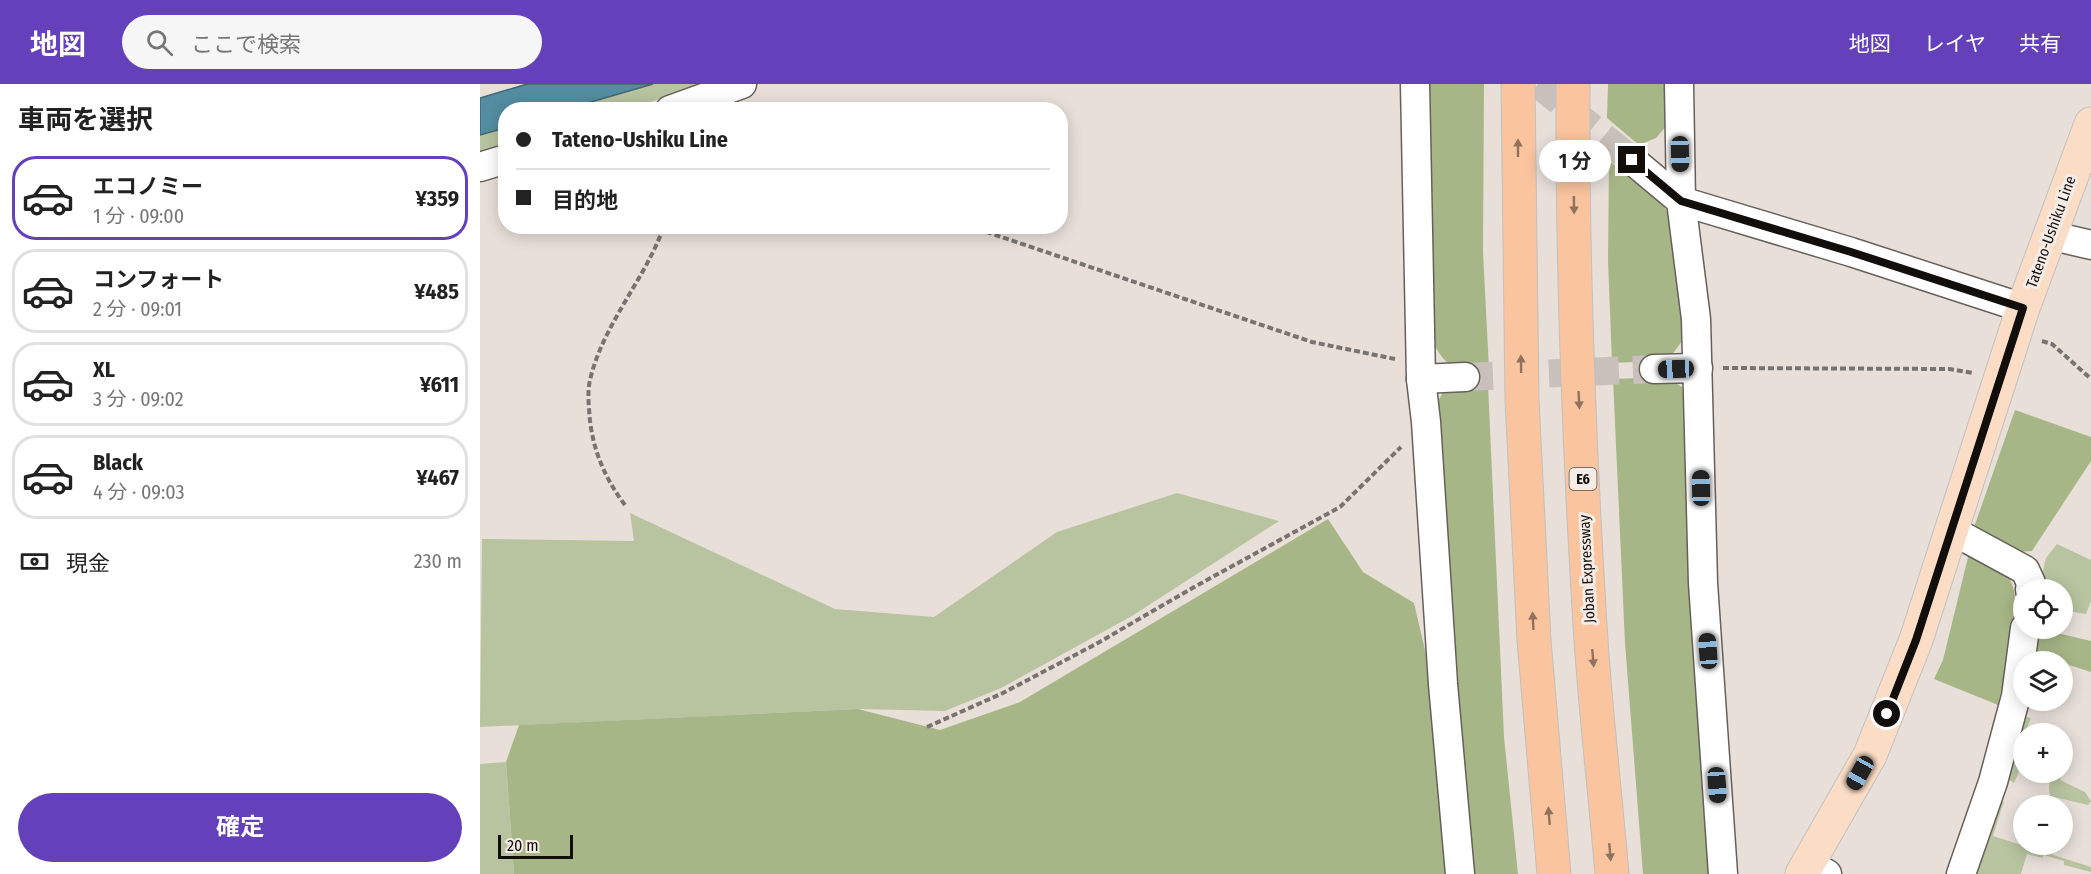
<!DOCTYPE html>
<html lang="ja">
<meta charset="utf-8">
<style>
body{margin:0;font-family:"Fira Sans Condensed","Noto Sans JP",sans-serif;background:#f6f6f6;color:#222;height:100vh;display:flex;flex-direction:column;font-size:22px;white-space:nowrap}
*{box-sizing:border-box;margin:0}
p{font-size:20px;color:#767676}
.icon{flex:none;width:33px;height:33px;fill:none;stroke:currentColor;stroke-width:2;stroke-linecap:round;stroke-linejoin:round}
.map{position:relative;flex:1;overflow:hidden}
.drawer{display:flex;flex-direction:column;background:#fff;width:480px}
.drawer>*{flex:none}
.top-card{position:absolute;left:18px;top:18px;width:570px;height:132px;border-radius:24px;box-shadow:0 3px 15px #0003;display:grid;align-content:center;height:132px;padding:0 18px;background:#fff}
.fabs{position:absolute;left:1533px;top:495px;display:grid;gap:12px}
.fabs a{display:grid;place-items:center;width:60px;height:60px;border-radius:50%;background:#fff;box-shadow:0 3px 15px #0003;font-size:30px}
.scale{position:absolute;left:18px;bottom:15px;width:75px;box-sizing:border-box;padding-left:6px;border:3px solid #110e0c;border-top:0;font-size:16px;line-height:21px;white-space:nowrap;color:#110e0c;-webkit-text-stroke:4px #f5ece6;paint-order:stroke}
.end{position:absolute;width:27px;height:27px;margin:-14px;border:8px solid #110e0c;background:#fff;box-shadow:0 0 0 3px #fff}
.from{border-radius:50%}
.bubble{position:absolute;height:42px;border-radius:21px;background:#fff;box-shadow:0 3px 15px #0003;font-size:20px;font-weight:700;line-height:42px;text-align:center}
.car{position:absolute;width:18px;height:36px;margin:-18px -9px;border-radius:8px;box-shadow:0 0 4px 2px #0007;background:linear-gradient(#222 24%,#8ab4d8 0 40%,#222 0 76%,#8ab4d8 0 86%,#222 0)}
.top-card b{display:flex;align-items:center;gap:21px;height:57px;font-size:22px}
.top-card b+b{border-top:2px solid #e0e0e0}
.top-card i{width:15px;height:15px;background:#222}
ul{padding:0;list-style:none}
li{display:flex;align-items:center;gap:18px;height:84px;margin:0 12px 9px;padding:0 6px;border:3px solid #e0e0e0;border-radius:24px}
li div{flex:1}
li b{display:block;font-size:22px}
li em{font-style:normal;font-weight:700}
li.current{border-color:#6441ba}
li>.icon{width:54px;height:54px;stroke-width:1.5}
h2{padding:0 18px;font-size:27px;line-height:72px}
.pay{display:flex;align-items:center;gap:15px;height:66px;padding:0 18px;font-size:22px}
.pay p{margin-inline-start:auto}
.button{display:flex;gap:12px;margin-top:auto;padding:12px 18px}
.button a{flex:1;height:69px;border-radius:36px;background:#6441ba;color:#fff;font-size:24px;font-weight:700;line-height:69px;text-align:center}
header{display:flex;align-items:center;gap:36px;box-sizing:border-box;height:84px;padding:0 30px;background:#6441ba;color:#fff}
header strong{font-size:28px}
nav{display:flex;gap:33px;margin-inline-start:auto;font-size:21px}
.search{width:420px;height:54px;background:#f6f6f6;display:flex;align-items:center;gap:15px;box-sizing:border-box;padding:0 21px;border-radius:33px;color:#767676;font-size:22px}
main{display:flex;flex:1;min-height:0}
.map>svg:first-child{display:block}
</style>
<header>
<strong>地図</strong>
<div class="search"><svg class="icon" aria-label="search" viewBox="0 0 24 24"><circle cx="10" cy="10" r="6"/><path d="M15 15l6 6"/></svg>ここで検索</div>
<nav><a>地図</a><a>レイヤ</a><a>共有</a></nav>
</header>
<main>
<section class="drawer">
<h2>車両を選択</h2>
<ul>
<li class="current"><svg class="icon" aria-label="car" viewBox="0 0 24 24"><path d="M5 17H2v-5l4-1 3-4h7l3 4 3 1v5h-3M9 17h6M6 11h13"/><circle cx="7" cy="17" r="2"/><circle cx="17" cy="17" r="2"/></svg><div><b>エコノミー</b><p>1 分 · 09:00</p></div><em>¥359</em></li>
<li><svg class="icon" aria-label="car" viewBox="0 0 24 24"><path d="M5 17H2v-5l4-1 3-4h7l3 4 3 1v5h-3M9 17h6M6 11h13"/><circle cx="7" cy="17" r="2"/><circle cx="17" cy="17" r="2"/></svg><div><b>コンフォート</b><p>2 分 · 09:01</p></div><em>¥485</em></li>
<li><svg class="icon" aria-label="car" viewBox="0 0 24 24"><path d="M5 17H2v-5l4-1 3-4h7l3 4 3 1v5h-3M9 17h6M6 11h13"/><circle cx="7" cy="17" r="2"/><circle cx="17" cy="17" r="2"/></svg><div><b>XL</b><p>3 分 · 09:02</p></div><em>¥611</em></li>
<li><svg class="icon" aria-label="car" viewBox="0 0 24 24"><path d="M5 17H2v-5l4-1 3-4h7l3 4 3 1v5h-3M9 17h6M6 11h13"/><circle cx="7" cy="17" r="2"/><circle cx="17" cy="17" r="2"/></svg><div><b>Black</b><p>4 分 · 09:03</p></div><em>¥467</em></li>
</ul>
<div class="pay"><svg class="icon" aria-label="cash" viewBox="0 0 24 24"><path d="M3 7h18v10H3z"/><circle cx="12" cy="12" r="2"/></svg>現金<p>230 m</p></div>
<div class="button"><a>確定</a></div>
</section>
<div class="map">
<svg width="1611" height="790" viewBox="0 0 1611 790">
<rect width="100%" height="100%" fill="#e8dfd9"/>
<g fill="#b8c4a0">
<polygon points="173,0 226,0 148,25 87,26"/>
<polygon points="25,44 25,64 0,72 0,51"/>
<polygon points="697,409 799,437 652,532 521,604 465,627 378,625 0,643 2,455 154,457 150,429 355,525 454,533 577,448"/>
<polygon points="1577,460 1611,476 1611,517 1606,530 1583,526 1582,506 1558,506 1566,474"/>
<polygon points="1540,631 1551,634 1537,670 1543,673 1543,682 1541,683 1534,699 1525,693"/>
<polygon points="26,678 34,790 0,790 0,680"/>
<polygon points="1567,689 1582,689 1580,696 1605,708 1611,717 1608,721 1570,712 1569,705 1570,691"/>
<polygon points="1524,717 1513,752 1611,783 1611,788 1584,781 1584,777 1564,771 1562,774 1547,770 1541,790 1492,790 1514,724"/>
</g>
<g fill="#a7b687">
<path d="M943,0h61l-1,168 6,116c-33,0 -38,6 -56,-25z"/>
<polygon points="1128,0 1188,0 1189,39 1176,54 1159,61 1127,34"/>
<polygon points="1129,77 1175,110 1188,129 1205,253 1191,272 1177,277 1132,279 1128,177"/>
<polygon points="1186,293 1202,303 1207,314 1232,790 1163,790 1145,559 1133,295"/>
<polygon points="983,300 1008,301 1024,653 1038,790 988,790 954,324 965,305"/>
<polygon points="1535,326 1611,353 1611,377 1552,467 1536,468 1492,449"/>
<polygon points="848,435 883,488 934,519 952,596 969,790 34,790 26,678 39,641 378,625 460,646 540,618"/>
<path d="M1489,469c8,4 35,18 39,24 19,24 -4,100 -10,128l-64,-26 9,-19z"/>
<polygon points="1560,545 1611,557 1611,588 1555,570"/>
</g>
<polygon fill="#548da1" stroke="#406774" stroke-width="1.5" points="47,0 173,0 87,25 26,26 25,44 0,51 0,14"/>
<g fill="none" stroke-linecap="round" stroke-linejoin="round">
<g stroke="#c8c0ba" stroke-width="28" stroke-dasharray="28 14" stroke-linecap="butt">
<polyline points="1058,0 1152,76"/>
<polyline points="985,293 1174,285"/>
</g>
<defs>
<g id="minor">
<polyline points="935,0 941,295 946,338 963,600 980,790"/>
<polyline points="1199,0 1201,117 1216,235 1223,499 1243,790"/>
<polyline points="190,26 262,0"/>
<polyline points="1152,76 1201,117 1371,168 1543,224"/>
<polyline points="0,83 26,75"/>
<polyline points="1569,151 1611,161"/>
<polyline points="1174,285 1218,284"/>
<polyline points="941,295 985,293"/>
<polyline points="1469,450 1486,454 1545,486 1551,499 1550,506"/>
<polyline points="1328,780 1347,790"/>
<polyline points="1481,790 1513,698 1536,612 1545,544"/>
</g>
<polyline id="major" points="1322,790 1390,671 1436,556 1543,224 1611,40"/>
<g id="highway">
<polyline points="1038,0 1042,316 1054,556 1074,790"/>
<path d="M1093,0c-1,180 6,361 17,541 5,83 15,166 22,249"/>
</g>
</defs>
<use href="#minor" stroke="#67605a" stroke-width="31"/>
<use href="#major" stroke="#c1c0c0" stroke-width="35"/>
<use href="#highway" stroke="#c1c0c0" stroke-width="35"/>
<g stroke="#79736f" stroke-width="4" stroke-dasharray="6 3" stroke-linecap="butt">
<polyline points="489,142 832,258 915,275"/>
<polyline points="1562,257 1572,260 1611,295"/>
<polyline points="1243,284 1469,285 1493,289"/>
<path d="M145,421c-19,-25 -31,-52 -35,-84 -1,-13 -3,-28 0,-41 13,-56 55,-100 74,-154"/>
<polyline points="447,643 523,609 616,560 716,502 860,423 921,363"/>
</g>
<use href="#minor" stroke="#fff" stroke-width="28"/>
<use href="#major" stroke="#fbdcc5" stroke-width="33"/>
<use href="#highway" stroke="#f9c49e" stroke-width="33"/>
</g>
<defs><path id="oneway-solid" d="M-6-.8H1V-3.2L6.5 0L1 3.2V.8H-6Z" transform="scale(1.5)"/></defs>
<g fill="#91725c">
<use href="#oneway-solid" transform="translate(1038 64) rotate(-90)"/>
<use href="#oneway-solid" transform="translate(1094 121) rotate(89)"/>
<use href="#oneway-solid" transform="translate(1041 280) rotate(-91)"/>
<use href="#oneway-solid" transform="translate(1099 316) rotate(87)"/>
<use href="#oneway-solid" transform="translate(1053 537) rotate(-93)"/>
<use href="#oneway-solid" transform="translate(1113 574) rotate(85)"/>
<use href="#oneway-solid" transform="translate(1069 732) rotate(-95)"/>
<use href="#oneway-solid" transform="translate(1130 768) rotate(85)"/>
</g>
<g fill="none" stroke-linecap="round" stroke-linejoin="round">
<polyline stroke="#110e0c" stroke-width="8" points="1152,76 1201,117 1371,168 1543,224 1436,556 1407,630"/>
</g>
<g text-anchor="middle" stroke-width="6" stroke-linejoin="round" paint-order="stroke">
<rect fill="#f5ece6" stroke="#55514d" stroke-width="1.5" x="1089.5" y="384" width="27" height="22" rx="4.5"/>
<g font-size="14" font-weight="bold" fill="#110e0c">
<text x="1103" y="400">E6</text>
</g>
<g font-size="15" fill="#110e0c" stroke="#f5ece6">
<text transform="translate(1571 148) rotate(-70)" y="5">Tateno-Ushiku Line</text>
<text transform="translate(1107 485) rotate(-93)" y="5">Joban Expressway</text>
</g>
</g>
</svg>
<div class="fabs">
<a><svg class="icon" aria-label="locate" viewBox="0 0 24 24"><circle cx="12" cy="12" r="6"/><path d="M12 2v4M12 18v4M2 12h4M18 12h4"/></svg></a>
<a><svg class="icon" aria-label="layers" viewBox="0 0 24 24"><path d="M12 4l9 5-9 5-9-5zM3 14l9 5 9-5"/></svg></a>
<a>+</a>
<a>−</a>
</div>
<div class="scale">20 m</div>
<i class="end from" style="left:1407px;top:630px"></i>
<i class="end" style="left:1152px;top:76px"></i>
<div class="bubble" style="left:1059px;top:56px;width:72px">1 分</div>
<i class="car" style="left:1200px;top:70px;rotate:179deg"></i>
<i class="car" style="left:1196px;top:285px;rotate:268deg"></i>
<i class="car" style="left:1221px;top:404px;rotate:359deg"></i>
<i class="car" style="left:1228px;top:567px;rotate:356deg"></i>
<i class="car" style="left:1380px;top:689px;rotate:209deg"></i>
<i class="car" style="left:1237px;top:701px;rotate:176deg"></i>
<div class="top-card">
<b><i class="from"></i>Tateno-Ushiku Line</b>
<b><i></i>目的地</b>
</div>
</div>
</main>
